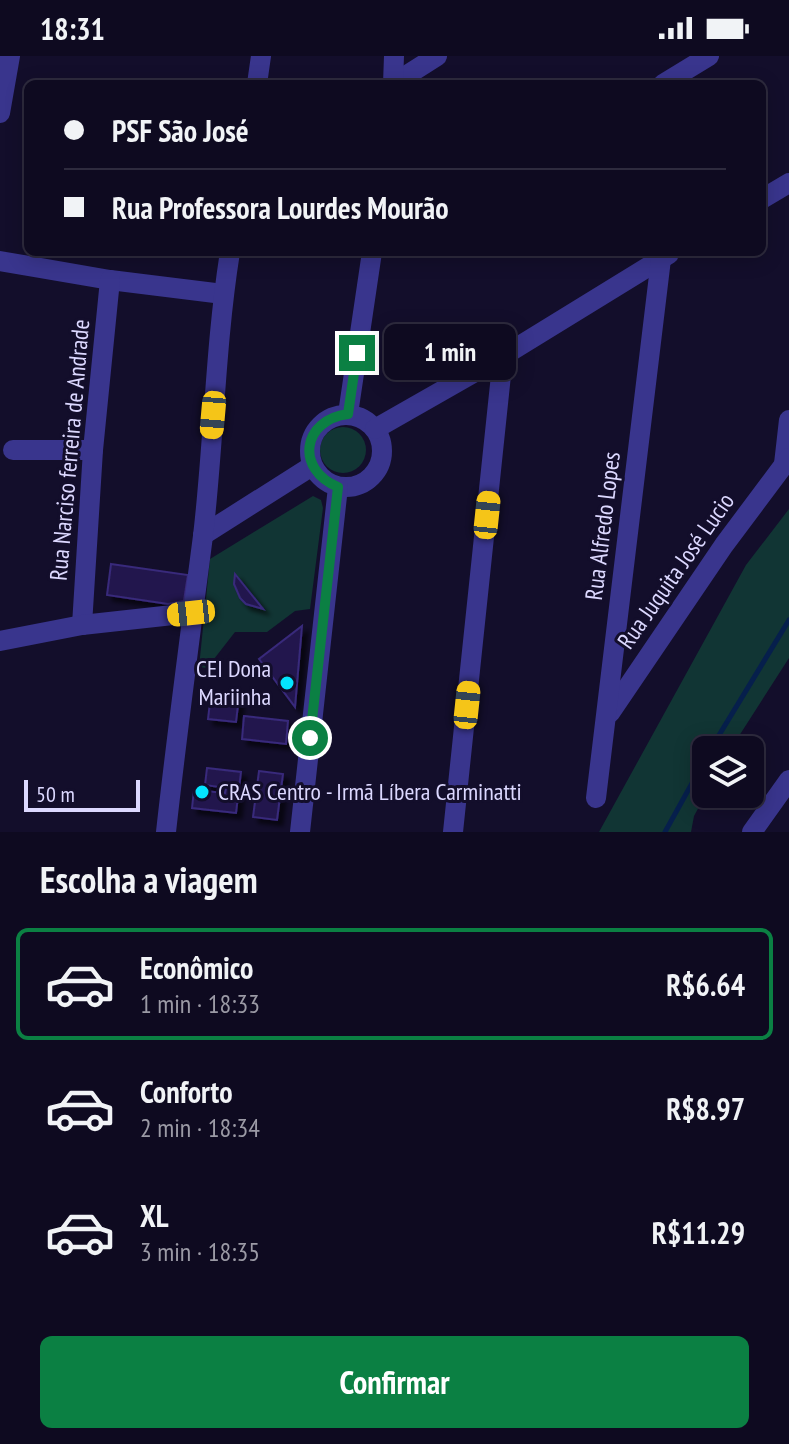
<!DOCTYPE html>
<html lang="pt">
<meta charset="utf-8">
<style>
body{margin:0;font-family:"PT Sans Narrow",sans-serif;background:#171329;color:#f1f3f6;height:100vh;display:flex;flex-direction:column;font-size:30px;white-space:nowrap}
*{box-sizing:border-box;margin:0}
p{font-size:26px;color:#9b9aa5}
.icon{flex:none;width:44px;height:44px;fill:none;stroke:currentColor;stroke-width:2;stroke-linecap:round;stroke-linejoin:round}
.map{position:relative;height:776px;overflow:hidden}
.details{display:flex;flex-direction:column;background:#0e0a20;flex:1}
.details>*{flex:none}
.top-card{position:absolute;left:24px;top:24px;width:742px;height:176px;border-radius:12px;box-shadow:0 4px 20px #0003,0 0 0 2px #2e2b3e;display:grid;align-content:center;height:176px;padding:0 40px;background:#0e0a20}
.tools{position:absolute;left:692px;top:680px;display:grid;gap:16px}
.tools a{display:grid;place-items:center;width:72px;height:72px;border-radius:12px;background:#0e0a20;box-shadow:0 4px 20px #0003,0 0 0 2px #2e2b3e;font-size:40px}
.scale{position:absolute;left:24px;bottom:20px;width:116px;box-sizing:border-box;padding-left:8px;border:4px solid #dcd8ff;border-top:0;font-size:22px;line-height:28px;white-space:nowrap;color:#dcd8ff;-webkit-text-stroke:6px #130e2b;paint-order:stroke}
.end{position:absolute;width:36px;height:36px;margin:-18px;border:10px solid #0b8043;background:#fff;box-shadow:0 0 0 4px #fff}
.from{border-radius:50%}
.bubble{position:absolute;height:56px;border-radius:12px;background:#0e0a20;box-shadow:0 4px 20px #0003,0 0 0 2px #2e2b3e;font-size:26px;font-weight:700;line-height:56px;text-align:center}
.car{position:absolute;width:24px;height:48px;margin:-24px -12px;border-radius:10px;box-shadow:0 0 6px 2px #0007;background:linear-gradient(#f5c518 24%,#345 0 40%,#f5c518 0 76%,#345 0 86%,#f5c518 0)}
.top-card b{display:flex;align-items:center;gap:28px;height:76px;font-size:30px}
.top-card b+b{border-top:2px solid #2e2b3e}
.top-card i{width:20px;height:20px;background:#f1f3f6}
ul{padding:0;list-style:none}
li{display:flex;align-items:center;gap:24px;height:112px;margin:0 16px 12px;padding:0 24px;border:4px solid transparent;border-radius:12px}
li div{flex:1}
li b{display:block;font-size:30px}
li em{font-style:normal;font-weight:700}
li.selected{border-color:#0b8043}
li>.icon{width:72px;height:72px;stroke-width:1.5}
h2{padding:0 40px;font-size:36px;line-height:96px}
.primary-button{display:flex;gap:16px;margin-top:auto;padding:16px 40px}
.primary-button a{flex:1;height:92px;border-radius:12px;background:#0b8043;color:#fff;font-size:32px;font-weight:700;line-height:92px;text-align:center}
.status{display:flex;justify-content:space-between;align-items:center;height:56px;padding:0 40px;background:#0e0a20;direction:ltr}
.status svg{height:22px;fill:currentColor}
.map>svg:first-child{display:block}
</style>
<div class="status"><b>18:31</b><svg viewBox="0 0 49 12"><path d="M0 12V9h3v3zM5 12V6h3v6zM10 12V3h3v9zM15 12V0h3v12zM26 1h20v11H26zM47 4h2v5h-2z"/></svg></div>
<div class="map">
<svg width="789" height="776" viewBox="0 0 789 776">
<defs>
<filter id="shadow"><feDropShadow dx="5.5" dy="5.5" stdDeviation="2" flood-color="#0009"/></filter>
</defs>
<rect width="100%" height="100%" fill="#130e2b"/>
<g fill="#113534">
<circle cx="343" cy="394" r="23"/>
<polygon points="313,440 321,444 323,452 310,553 295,555 267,576 235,576 207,612 199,611 210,503"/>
<polygon points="789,453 789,602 730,694 706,694 706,738 694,760 691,776 599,776 746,509"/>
</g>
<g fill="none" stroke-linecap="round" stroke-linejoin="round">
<g stroke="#061f4c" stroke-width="5">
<polyline points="710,694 789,564"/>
<polyline points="665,776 706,702"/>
</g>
</g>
<g fill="#23194d" stroke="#39297b" stroke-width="2" filter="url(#shadow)">
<polygon points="111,508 188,519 184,545 168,548 107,539"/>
<polygon points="235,518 263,553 246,548 240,542 234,528"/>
<polygon points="302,570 295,651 259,603"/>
<polygon points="211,638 239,641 236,666 208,663"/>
<polygon points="244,660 288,665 286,688 242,683"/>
<polygon points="207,712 241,716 236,757 192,752 194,734 225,737 226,732 205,729"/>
<polygon points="259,715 283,718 277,764 253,761"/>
</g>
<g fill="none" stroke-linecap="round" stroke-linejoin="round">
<g stroke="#39358d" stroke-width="20">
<polyline points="257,28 261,0"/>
<polyline points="393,28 437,0"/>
<polyline points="393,28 394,0"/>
<polyline points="663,28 709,0"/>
<polyline points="0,57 10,0"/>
<polyline points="762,143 789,127"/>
<polyline points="0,205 110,224 223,238"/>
<polyline points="348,358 372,196"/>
<circle cx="346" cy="395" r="36"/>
<polyline points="375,373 503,300 669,198"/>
<polyline points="13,394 93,394"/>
<polyline points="784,408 789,364"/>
<polyline points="203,479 312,410"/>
<polyline points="82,569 93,394 110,224"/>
<polyline points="0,585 82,569 191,557"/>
<polyline points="610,657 724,489 789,402"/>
<polyline points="596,742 661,203"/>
<path d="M166,776c11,-99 24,-197 37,-296 11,-94 12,-190 27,-284"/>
<polyline points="300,776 338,431"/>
<polyline points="453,776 503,300"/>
<polyline points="752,776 789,724"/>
</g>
</g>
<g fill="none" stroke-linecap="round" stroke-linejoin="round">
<path stroke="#0b8043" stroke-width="10" d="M310,682l28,-251c-43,-18 -36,-67 10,-73l9,-61"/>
</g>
<g fill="#04e5ff" stroke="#130e2b" stroke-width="3">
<circle cx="287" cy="627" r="8"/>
<circle cx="202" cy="736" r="8"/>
</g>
<g text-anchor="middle" stroke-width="6" stroke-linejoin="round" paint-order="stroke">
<g font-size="24" fill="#dcd8ff" stroke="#130e2b">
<text transform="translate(70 394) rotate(-85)" y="8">Rua Narciso ferreira de Andrade</text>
<text transform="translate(603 470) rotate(-83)" y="8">Rua Alfredo Lopes</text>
<text transform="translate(676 515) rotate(-55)" y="8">Rua Juquita José Lucio</text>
</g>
<g font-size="24" fill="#dcd8ff" stroke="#130e2b" text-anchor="end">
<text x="271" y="621">CEI Dona<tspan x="271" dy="28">Mariinha</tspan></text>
<text x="218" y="744" text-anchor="start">CRAS Centro - Irmã Líbera Carminatti</text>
</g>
</g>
</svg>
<div class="tools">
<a><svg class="icon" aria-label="layers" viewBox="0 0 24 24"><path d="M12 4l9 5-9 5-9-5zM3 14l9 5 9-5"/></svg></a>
</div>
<div class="scale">50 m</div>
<i class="end from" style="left:310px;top:682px"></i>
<i class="end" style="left:357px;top:297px"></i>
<div class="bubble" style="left:384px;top:268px;width:132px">1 min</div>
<i class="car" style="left:213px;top:359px;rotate:185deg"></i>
<i class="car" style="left:487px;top:459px;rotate:6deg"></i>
<i class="car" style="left:191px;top:557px;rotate:264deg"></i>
<i class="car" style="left:467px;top:649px;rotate:6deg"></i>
<div class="top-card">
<b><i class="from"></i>PSF São José</b>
<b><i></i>Rua Professora Lourdes Mourão</b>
</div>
</div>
<section class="details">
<h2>Escolha a viagem</h2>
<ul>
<li class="selected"><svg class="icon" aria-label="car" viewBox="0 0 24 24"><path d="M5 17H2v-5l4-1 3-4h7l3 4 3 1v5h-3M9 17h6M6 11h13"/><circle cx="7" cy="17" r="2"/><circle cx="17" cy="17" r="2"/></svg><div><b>Econômico</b><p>1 min · 18:33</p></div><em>R$6.64</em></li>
<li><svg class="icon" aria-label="car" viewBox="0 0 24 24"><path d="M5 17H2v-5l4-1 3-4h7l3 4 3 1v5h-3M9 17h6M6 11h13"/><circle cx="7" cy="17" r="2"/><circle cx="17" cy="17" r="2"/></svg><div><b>Conforto</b><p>2 min · 18:34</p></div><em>R$8.97</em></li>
<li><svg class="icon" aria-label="car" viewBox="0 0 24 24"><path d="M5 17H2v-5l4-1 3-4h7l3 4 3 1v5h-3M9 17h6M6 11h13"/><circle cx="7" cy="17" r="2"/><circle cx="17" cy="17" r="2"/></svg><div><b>XL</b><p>3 min · 18:35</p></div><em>R$11.29</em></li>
</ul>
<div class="primary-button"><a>Confirmar</a></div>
</section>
